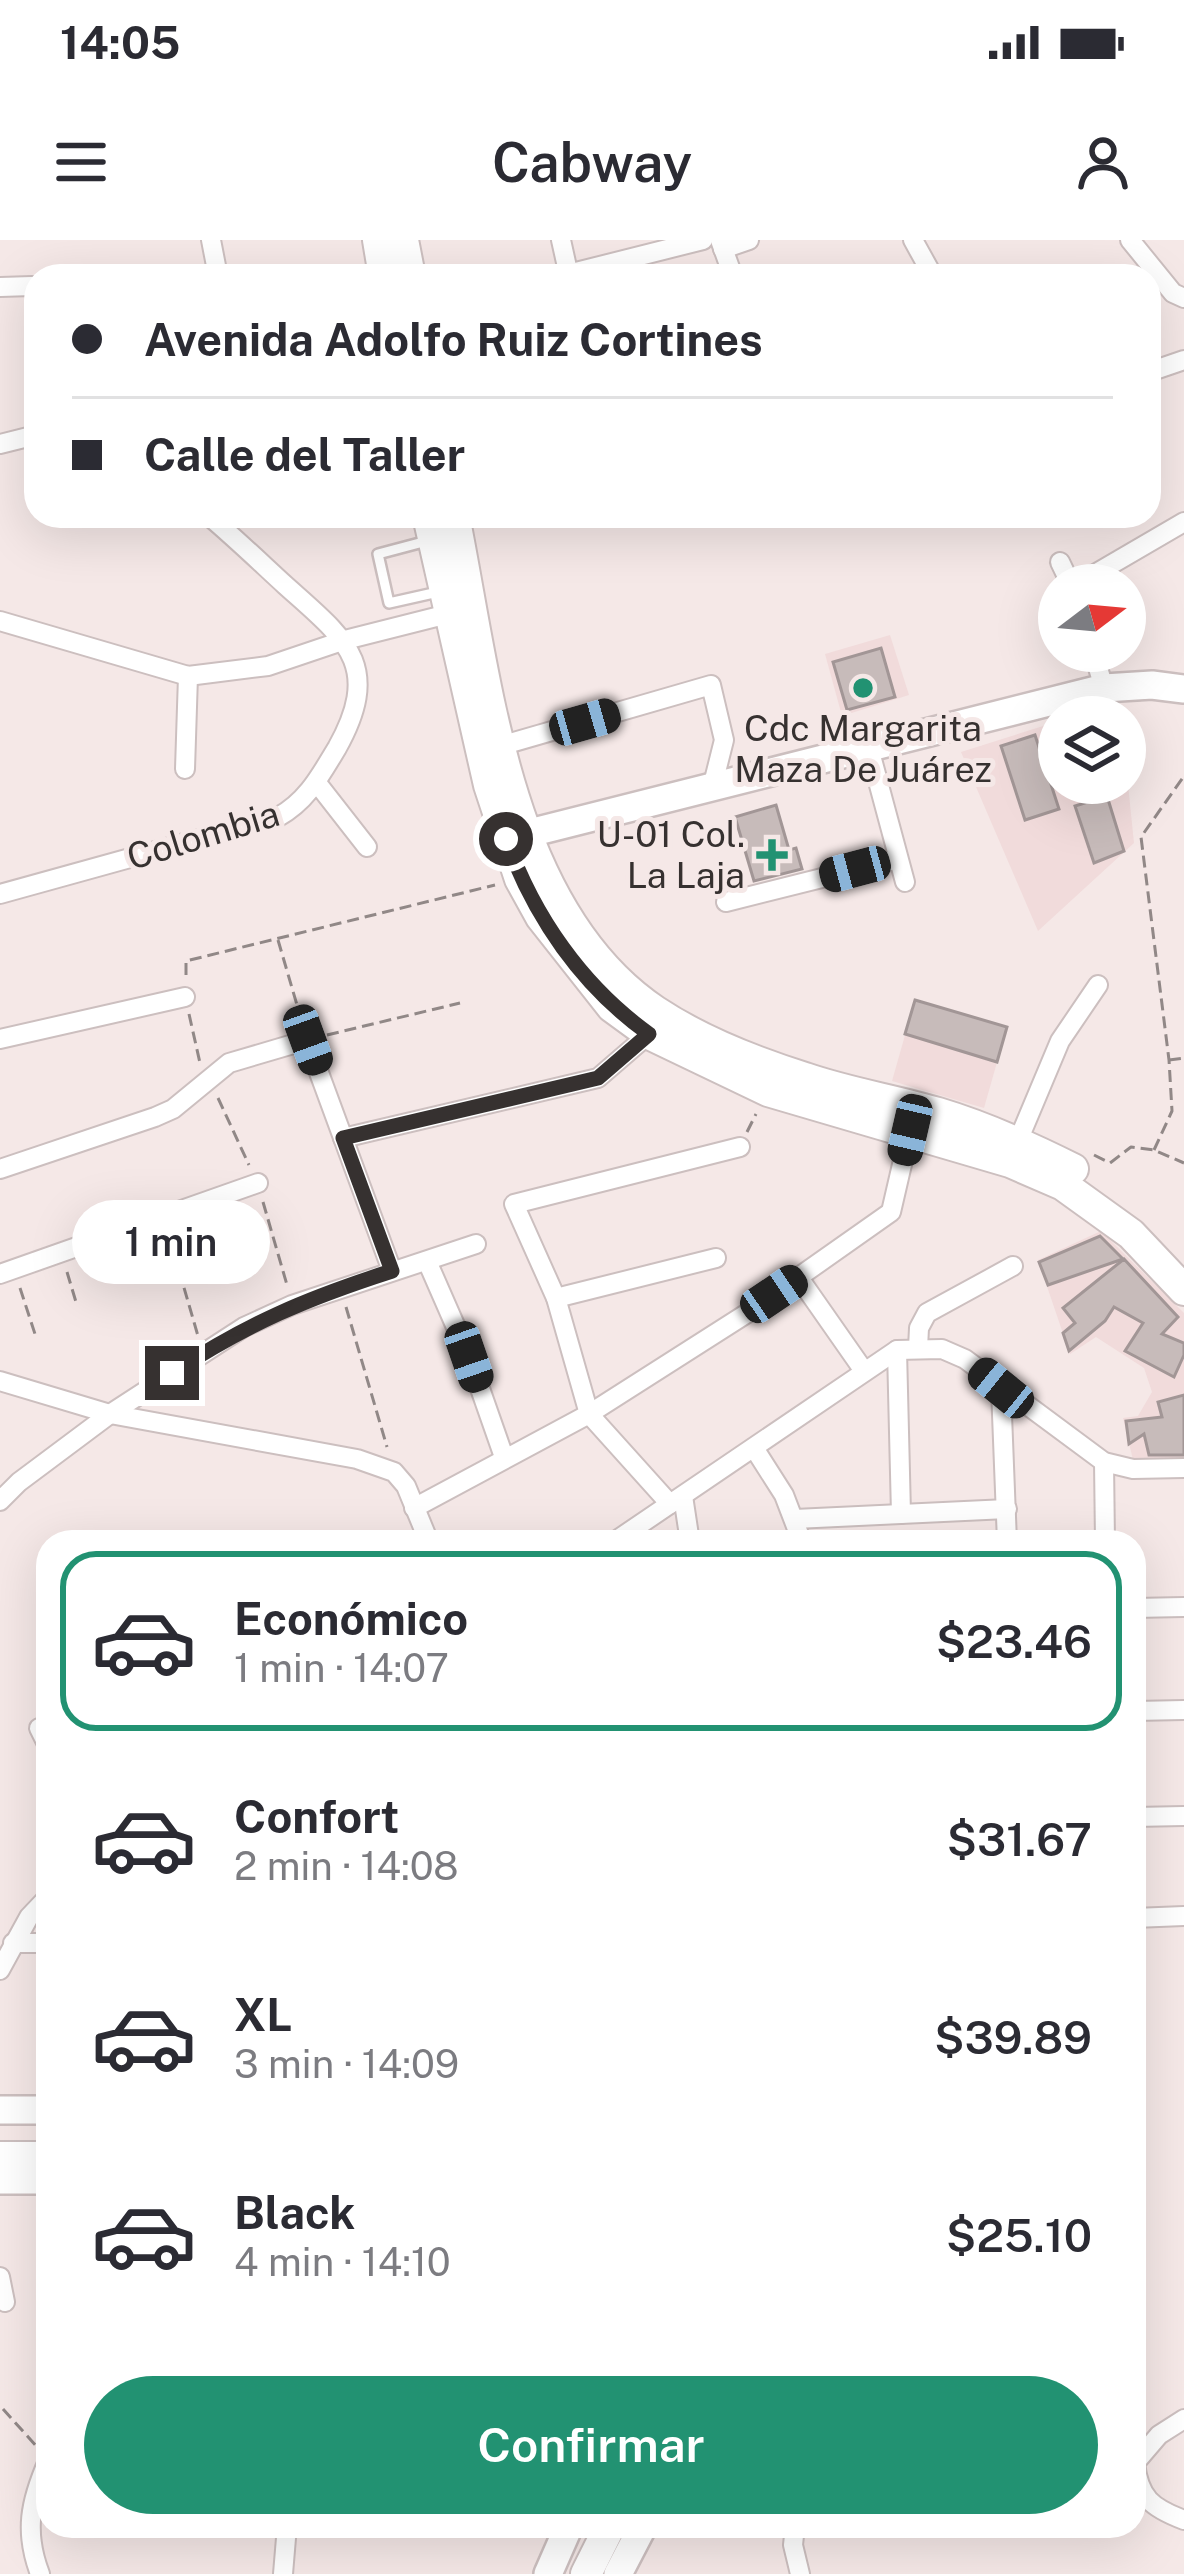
<!DOCTYPE html>
<html lang="es">
<meta charset="utf-8">
<style>
body{margin:0;font-family:"Public Sans",sans-serif;background:#f2f2f3;color:#2b2b33;height:100vh;display:flex;flex-direction:column;font-size:45px;white-space:nowrap}
*{box-sizing:border-box;margin:0}
p{font-size:39px;color:#7c7c81}
.icon{flex:none;width:66px;height:66px;fill:none;stroke:currentColor;stroke-width:2;stroke-linecap:round;stroke-linejoin:round}
.map{position:relative;flex:1;overflow:hidden}
.panel{position:absolute;left:36px;top:1290px;width:1110px;height:1008px;display:flex;flex-direction:column;background:#fff;border-radius:36px;box-shadow:0 12px 48px #0002}
.panel>*{flex:none}
.top-card{position:absolute;left:24px;top:24px;width:1137px;height:264px;border-radius:36px;box-shadow:0 12px 48px #0002;display:grid;align-content:center;height:264px;padding:0 48px;background:#fff}
.needle{width:78px;rotate:74deg}
.fabs{position:absolute;left:1038px;top:324px;display:grid;gap:24px}
.fabs a{display:grid;place-items:center;width:108px;height:108px;border-radius:50%;background:#fff;box-shadow:0 12px 48px #0002;font-size:60px}
.end{position:absolute;width:54px;height:54px;margin:-27px;border:15px solid #363130;background:#fff;box-shadow:0 0 0 6px #fff}
.from{border-radius:50%}
.bubble{position:absolute;height:84px;border-radius:42px;background:#fff;box-shadow:0 12px 48px #0002;font-size:39px;font-weight:600;line-height:84px;text-align:center}
.car{position:absolute;width:36px;height:72px;margin:-36px -18px;border-radius:15px;box-shadow:0 0 9px 3px #0007;background:linear-gradient(#222 24%,#8ab4d8 0 40%,#222 0 76%,#8ab4d8 0 86%,#222 0)}
.top-card b{display:flex;align-items:center;gap:42px;height:114px;font-size:45px}
.top-card b+b{border-top:3px solid #e1e1e2}
.top-card i{width:30px;height:30px;background:#2b2b33}
ul{padding:21px 0 0;list-style:none}
li{display:flex;align-items:center;gap:36px;height:180px;margin:0 24px 18px;padding:0 24px;border:6px solid transparent;border-radius:36px}
li div{flex:1}
li b{display:block;font-size:45px}
li em{font-style:normal;font-weight:600}
li.on{border-color:#229272}
li>.icon{width:108px;height:108px;stroke-width:1.5}
.button{display:flex;gap:24px;margin-top:auto;padding:24px 48px}
.button a{flex:1;height:138px;border-radius:72px;background:#229272;color:#fff;font-size:48px;font-weight:600;line-height:138px;text-align:center}
.status{display:flex;justify-content:space-between;align-items:center;height:84px;padding:0 60px;background:#fff;direction:ltr}
.status svg{height:33px;fill:currentColor}
header{display:flex;justify-content:space-between;align-items:center;height:156px;padding:0 48px;background:#fff;font-size:54px;font-weight:600}
.map>svg:first-child{display:block}
</style>
<div class="status"><b>14:05</b><svg viewBox="0 0 49 12"><path d="M0 12V9h3v3zM5 12V6h3v6zM10 12V3h3v9zM15 12V0h3v12zM26 1h20v11H26zM47 4h2v5h-2z"/></svg></div>
<header><svg class="icon" aria-label="menu" viewBox="0 0 24 24"><path d="M4 6h16M4 12h16M4 18h16"/></svg>Cabway<svg class="icon" aria-label="person" viewBox="0 0 24 24"><circle cx="12" cy="8" r="4"/><path d="M4 21q1-7 8-7t8 7"/></svg></header>
<div class="map">
<svg width="1184" height="2334" viewBox="0 0 1184 2334">
<rect width="100%" height="100%" fill="#f5e8e7"/>
<g fill="#f1dbdb">
<polygon points="890,395 909,455 842,476 825,414"/>
<polygon points="1059,481 1059,543 1125,543 1125,515 1134,603 1038,691 961,512"/>
<polygon points="915,760 1007,787 984,868 892,841"/>
<polygon points="1101,991 1184,1073 1184,1220 1134,1224 1123,1178 1138,1176 1152,1152 1144,1128 1096,1097 1070,1114 1038,1020"/>
</g>
<g fill="#c7bbba" stroke="#a29696" stroke-width="3">
<polygon points="881,408 895,457 847,470 833,422"/>
<polygon points="1035,495 1059,569 1025,580 1001,506"/>
<polygon points="1107,556 1124,611 1094,623 1075,566"/>
<polygon points="776,565 789,610 796,608 802,629 754,641 735,577"/>
<polygon points="915,760 1007,787 997,822 905,794"/>
<polygon points="1100,996 1123,1019 1048,1045 1039,1022"/>
<polygon points="1124,1019 1178,1077 1162,1094 1184,1103 1184,1115 1174,1137 1125,1111 1143,1083 1114,1067 1105,1081 1069,1111 1063,1093 1075,1083 1063,1068"/>
<polygon points="1184,1155 1184,1215 1149,1215 1144,1194 1129,1204 1126,1181 1162,1177 1158,1162"/>
</g>
<g fill="none" stroke-linecap="round" stroke-linejoin="round">
<defs>
<polyline id="lane" points="427,301 378,314 389,363 438,352"/>
<g id="street">
<polyline points="211,0 218,36"/>
<polyline points="561,0 569,36"/>
<polyline points="720,0 733,36"/>
<polyline points="913,0 933,36"/>
<polyline points="1130,0 1173,53 1184,58"/>
<polyline points="723,9 749,0"/>
<polyline points="568,34 703,0"/>
<polyline points="0,47 32,46 36,49"/>
<polyline points="1149,132 1184,120"/>
<polyline points="0,204 36,195"/>
<polyline points="1060,322 1071,345"/>
<polyline points="1076,345 1184,282"/>
<polyline points="0,381 188,436 268,426 345,400 448,374"/>
<polyline points="1093,411 1104,448"/>
<polyline points="500,506 711,445 724,500 712,548"/>
<polyline points="869,508 905,642"/>
<polyline points="185,529 188,436"/>
<polyline points="317,543 367,607"/>
<path d="M0,654l278,-77c29,-16 42,-41 59,-69 47,-84 7,-110 -52,-163 -25,-23 -50,-47 -76,-69"/>
<polyline points="726,662 898,619"/>
<polyline points="0,799 185,757"/>
<polyline points="343,898 598,838 649,794"/>
<polyline points="1018,901 1060,801 1098,745"/>
<polyline points="0,929 155,877 173,869 229,823 307,800 392,1031"/>
<polyline points="427,1021 469,1117 504,1217"/>
<polyline points="0,1034 258,943"/>
<polyline points="799,1038 864,1131"/>
<polyline points="556,1058 716,1018"/>
<polyline points="918,1108 919,1088 927,1073 1013,1026"/>
<polyline points="897,1110 901,1274"/>
<polyline points="0,1141 110,1174 357,1219 394,1232 406,1246 429,1302"/>
<polyline points="1001,1149 1007,1302"/>
<polyline points="754,1208 784,1255 802,1302"/>
<polyline points="1104,1222 1105,1302"/>
<polyline points="683,1256 690,1302"/>
<polyline points="0,1261 19,1242 110,1174 244,1087 292,1065 476,1004"/>
<polyline points="670,1264 589,1174 556,1058 514,964 740,907"/>
<polyline points="414,1268 589,1174 749,1072 891,972 910,890"/>
<polyline points="795,1279 1007,1269"/>
<polyline points="614,1302 897,1110 942,1109 965,1119 1104,1222 1133,1229 1184,1228"/>
<polyline points="1134,1368 1184,1367"/>
<polyline points="1134,1471 1184,1470"/>
<polyline points="39,1488 48,1506"/>
<polyline points="1134,1577 1184,1576"/>
<polyline points="1134,1678 1184,1676"/>
<polyline points="13,1703 48,1703"/>
<polyline points="0,1730 29,1677 48,1657"/>
<polyline points="0,2037 5,2062"/>
<path d="M1184,2179l-25,16 -24,28c4,35 17,45 49,57"/>
<polyline points="795,2286 793,2305 800,2334"/>
<path d="M40,2334c-16,-42 -10,-72 8,-113"/>
<polyline points="283,2334 287,2286"/>
</g>
<g id="secondary">
<polyline points="510,598 1104,448 1152,445 1184,449"/>
<polyline points="0,1870 48,1870"/>
<polyline points="0,1940 48,1940"/>
<polyline points="548,2334 569,2286"/>
<polyline points="618,2334 643,2286"/>
</g>
<g id="primary">
<polyline points="378,0 384,36"/>
<polyline points="403,0 410,36"/>
<polyline points="428,276 489,545 520,639 541,677 612,767 649,794 768,851 1010,922 1063,945 1131,994 1184,1050"/>
<path d="M454,276c33,163 51,394 201,495 45,30 99,51 150,67 43,15 89,22 133,35 47,14 91,34 135,56"/>
<polyline points="0,1917 48,1917"/>
<polyline points="586,2334 610,2286"/>
</g>
</defs>
<use href="#lane" stroke="#ccbfbf" stroke-width="14"/>
<use href="#street" stroke="#ccbfbf" stroke-width="22"/>
<use href="#secondary" stroke="#ccbfbf" stroke-width="32"/>
<use href="#primary" stroke="#ccbfbf" stroke-width="34"/>
<g stroke="#918887" stroke-width="3" stroke-dasharray="12 6" stroke-linecap="butt">
<polyline points="278,700 302,782"/>
<polyline points="186,735 186,721 495,645"/>
<polyline points="189,774 200,823"/>
<polyline points="327,795 460,763"/>
<polyline points="1169,820 1184,818"/>
<polyline points="218,858 249,925"/>
<polyline points="747,892 756,874"/>
<polyline points="1154,910 1172,871 1169,820 1141,597 1184,536"/>
<polyline points="1094,915 1110,923 1131,907 1154,910 1184,923"/>
<polyline points="263,962 287,1045"/>
<polyline points="169,996 198,1096"/>
<polyline points="67,1032 76,1062"/>
<polyline points="20,1048 35,1094"/>
<polyline points="346,1067 387,1207"/>
<polyline points="3,2169 38,2208"/>
</g>
<use href="#lane" stroke="#fff" stroke-width="9"/>
<use href="#street" stroke="#fff" stroke-width="18"/>
<use href="#secondary" stroke="#fff" stroke-width="27"/>
<use href="#primary" stroke="#fff" stroke-width="30"/>
</g>
<g fill="none" stroke-linecap="round" stroke-linejoin="round">
<path stroke="#363130" stroke-width="15" d="M172,1133c77,-50 133,-74 220,-102l-49,-133 255,-60 51,-44c-67,-48 -115,-117 -143,-195"/>
</g>
<g fill="#229272" stroke="#f5e8e7" stroke-width="4.5">
<circle cx="863" cy="448" r="12"/>
<path d="M766 597h12v12h12v12h-12v12h-12v-12h-12v-12h12z"/>
</g>
<g text-anchor="middle" stroke-width="10" stroke-linejoin="round" paint-order="stroke">
<g font-size="36" fill="#363130" stroke="#f5e8e7">
<text x="863" y="501">Cdc Margarita<tspan x="863" dy="41">Maza De Juárez</tspan></text>
<text x="745" y="607" text-anchor="end">U-01 Col.<tspan x="745" dy="41">La Laja</tspan></text>
</g>
<g font-size="36" fill="#363130" stroke="#f5e8e7">
<text transform="translate(203 595) rotate(-17)" y="13">Colombia</text>
</g>
</g>
</svg>
<div class="fabs">
<a><svg class="needle" viewBox="-14 -14 28 28"><path d="M0-13l5 13h-10z" fill="#e53935"/><path d="M0 13l5-13h-10z" fill="#7c7c81"/></svg></a>
<a><svg class="icon" aria-label="layers" viewBox="0 0 24 24"><path d="M12 4l9 5-9 5-9-5zM3 14l9 5 9-5"/></svg></a>
</div>
<i class="end from" style="left:506px;top:599px"></i>
<i class="end" style="left:172px;top:1133px"></i>
<div class="bubble" style="left:72px;top:960px;width:198px">1 min</div>
<i class="car" style="left:585px;top:482px;rotate:74deg"></i>
<i class="car" style="left:855px;top:629px;rotate:255deg"></i>
<i class="car" style="left:308px;top:800px;rotate:160deg"></i>
<i class="car" style="left:910px;top:890px;rotate:193deg"></i>
<i class="car" style="left:774px;top:1054px;rotate:56deg"></i>
<i class="car" style="left:469px;top:1117px;rotate:161deg"></i>
<i class="car" style="left:1001px;top:1148px;rotate:309deg"></i>
<div class="top-card">
<b><i class="from"></i>Avenida Adolfo Ruiz Cortines</b>
<b><i></i>Calle del Taller</b>
</div>
<section class="panel">
<ul>
<li class="on"><svg class="icon" aria-label="car" viewBox="0 0 24 24"><path d="M5 17H2v-5l4-1 3-4h7l3 4 3 1v5h-3M9 17h6M6 11h13"/><circle cx="7" cy="17" r="2"/><circle cx="17" cy="17" r="2"/></svg><div><b>Económico</b><p>1 min · 14:07</p></div><em>$23.46</em></li>
<li><svg class="icon" aria-label="car" viewBox="0 0 24 24"><path d="M5 17H2v-5l4-1 3-4h7l3 4 3 1v5h-3M9 17h6M6 11h13"/><circle cx="7" cy="17" r="2"/><circle cx="17" cy="17" r="2"/></svg><div><b>Confort</b><p>2 min · 14:08</p></div><em>$31.67</em></li>
<li><svg class="icon" aria-label="car" viewBox="0 0 24 24"><path d="M5 17H2v-5l4-1 3-4h7l3 4 3 1v5h-3M9 17h6M6 11h13"/><circle cx="7" cy="17" r="2"/><circle cx="17" cy="17" r="2"/></svg><div><b>XL</b><p>3 min · 14:09</p></div><em>$39.89</em></li>
<li><svg class="icon" aria-label="car" viewBox="0 0 24 24"><path d="M5 17H2v-5l4-1 3-4h7l3 4 3 1v5h-3M9 17h6M6 11h13"/><circle cx="7" cy="17" r="2"/><circle cx="17" cy="17" r="2"/></svg><div><b>Black</b><p>4 min · 14:10</p></div><em>$25.10</em></li>
</ul>
<div class="button"><a>Confirmar</a></div>
</section>
</div>
